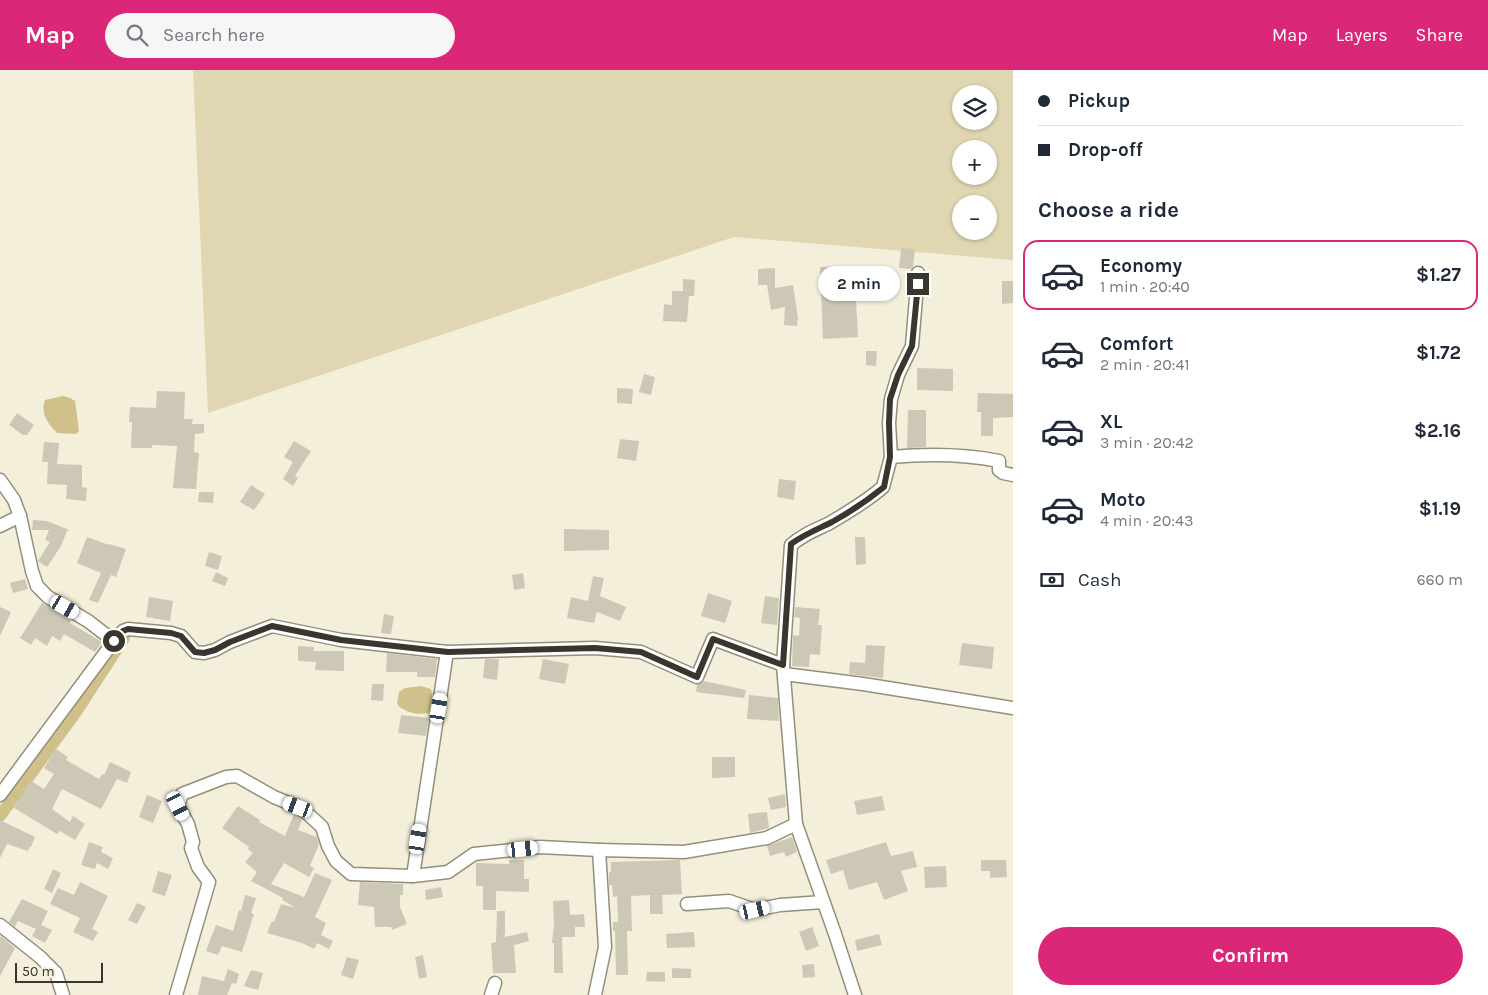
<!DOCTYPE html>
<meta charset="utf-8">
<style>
body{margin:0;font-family:Karla,sans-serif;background:#f6f6f7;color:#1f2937;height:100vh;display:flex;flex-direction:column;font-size:19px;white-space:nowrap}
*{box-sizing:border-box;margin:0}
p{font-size:16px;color:#747a83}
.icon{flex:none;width:28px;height:28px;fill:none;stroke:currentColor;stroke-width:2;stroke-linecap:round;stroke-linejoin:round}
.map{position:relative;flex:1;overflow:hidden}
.sheet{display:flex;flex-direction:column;background:#fff;width:475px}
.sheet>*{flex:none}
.hud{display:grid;align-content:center;height:110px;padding:0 25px;background:#fff}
.controls{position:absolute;left:952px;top:15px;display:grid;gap:10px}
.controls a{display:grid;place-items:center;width:45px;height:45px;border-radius:50%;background:#fff;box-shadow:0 1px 4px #0004;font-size:25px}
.scale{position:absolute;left:15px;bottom:12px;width:88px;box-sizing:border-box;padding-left:5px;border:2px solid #38362e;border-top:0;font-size:14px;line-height:18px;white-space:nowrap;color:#38362e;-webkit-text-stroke:4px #f4efdb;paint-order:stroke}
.end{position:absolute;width:22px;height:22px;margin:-11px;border:6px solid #38362e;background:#fff;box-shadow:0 0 0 2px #fff}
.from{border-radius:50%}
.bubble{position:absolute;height:35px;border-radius:18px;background:#fff;box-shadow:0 1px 4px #0004;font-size:16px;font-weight:700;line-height:35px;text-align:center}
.car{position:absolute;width:15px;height:30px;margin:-15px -8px;border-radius:6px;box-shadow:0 0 4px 1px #0007;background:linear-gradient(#fff 24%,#345 0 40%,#fff 0 76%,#345 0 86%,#fff 0)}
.hud b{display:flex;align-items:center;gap:18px;height:48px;font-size:19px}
.hud b+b{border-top:1px solid #e0e1e3}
.hud i{width:12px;height:12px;background:#1f2937}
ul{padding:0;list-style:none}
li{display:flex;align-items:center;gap:15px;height:70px;margin:0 10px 8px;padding:0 15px;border:2px solid transparent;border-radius:15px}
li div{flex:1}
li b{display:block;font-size:19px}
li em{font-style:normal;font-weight:700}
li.current{border-color:#db2777}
li>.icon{width:45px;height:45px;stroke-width:1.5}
h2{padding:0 25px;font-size:22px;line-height:60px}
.pay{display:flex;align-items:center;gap:12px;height:55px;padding:0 25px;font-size:19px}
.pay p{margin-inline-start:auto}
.cta{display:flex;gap:10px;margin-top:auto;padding:10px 25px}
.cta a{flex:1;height:58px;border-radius:30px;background:#db2777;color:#fff;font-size:20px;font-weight:700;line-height:58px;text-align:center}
header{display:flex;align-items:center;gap:30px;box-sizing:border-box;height:70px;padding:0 25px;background:#db2777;color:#fff}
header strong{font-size:24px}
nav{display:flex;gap:28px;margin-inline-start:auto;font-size:18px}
.search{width:350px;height:45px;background:#f6f6f7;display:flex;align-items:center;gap:12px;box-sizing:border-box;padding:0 18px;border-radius:28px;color:#747a83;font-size:19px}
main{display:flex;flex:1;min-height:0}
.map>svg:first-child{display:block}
</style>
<header>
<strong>Map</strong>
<div class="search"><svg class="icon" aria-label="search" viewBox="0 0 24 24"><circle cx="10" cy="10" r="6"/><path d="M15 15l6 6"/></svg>Search here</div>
<nav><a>Map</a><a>Layers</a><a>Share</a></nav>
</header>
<main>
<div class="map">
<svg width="1013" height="925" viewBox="0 0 1013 925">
<rect width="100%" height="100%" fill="#f4efdb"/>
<path fill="#e0d6b1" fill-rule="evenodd" d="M193,0h820v190l-279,-23 -526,176zM961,24h28v27h-28zM961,79h28v27h-28zM961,134h28v27h-28z"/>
<g fill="#cfc189">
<path d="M63,326l7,2 5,3 4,30 -3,3 -19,-1c-9,-9 -17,-20 -12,-33z"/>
<path d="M421,616l10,3 4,21c-11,7 -30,4 -38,-6l2,-12 6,-4z"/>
</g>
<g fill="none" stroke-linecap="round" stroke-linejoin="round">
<polyline stroke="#cfc189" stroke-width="12" points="0,746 76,642 124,568"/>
</g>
<g fill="#cdc8b5">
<polygon points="901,178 915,179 913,197 911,199 899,198"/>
<polygon points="854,196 858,267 823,269 820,197"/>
<polygon points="775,198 775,218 793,215 798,248 797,256 784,255 785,237 771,240 767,215 758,215 758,199"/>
<polygon points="683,209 695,210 694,226 689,226 687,252 663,251 664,234 672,235 672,221 683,221"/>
<polygon points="1002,211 1013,211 1013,233 1002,234"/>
<polygon points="866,281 877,281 876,296 866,295"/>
<polygon points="917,298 953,299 953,321 917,320"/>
<polygon points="644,304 655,307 651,325 639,322"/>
<polygon points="617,318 633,319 632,334 617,333"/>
<polygon points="157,321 185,322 184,349 193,349 192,354 204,354 204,363 195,364 194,382 199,383 196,419 173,418 177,376 152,375 152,378 131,378 132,352 129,352 130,337 156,338"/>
<polygon points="978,323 1013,324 1013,347 993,348 993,366 981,366 981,342 977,342"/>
<polygon points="908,340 926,340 926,377 907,378"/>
<polygon points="17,343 34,355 27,365 23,365 9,355"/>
<polygon points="620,369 639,371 636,391 617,388"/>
<polygon points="294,371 311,381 295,406 298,408 293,416 283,409 293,392 284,387"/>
<polygon points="44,372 59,373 57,394 82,395 82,417 87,418 86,431 66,429 67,415 47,414 48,392 42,392"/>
<polygon points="779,409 796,411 794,430 777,427"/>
<polygon points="251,415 265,424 254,440 240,432"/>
<polygon points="199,422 214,422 213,433 198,432"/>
<polygon points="33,450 47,451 69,460 67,461 61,476 47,497 38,491 50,472 45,470 49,460 32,460"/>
<polygon points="564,459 609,460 609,480 564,481"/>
<polygon points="87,467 109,475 109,474 126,479 116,507 111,505 98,533 89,530 101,503 77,493"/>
<polygon points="855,467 865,467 866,494 856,495"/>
<polygon points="209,482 222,486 218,500 205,496"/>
<polygon points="216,502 228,508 225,516 212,511"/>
<polygon points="523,503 525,518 514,520 512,505"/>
<polygon points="593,506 604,508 600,526 626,537 620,551 597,542 594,553 567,548 571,527 588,531"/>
<polygon points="25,509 28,519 13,523 10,513"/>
<polygon points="708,523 732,531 725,553 701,546"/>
<polygon points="765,526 779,528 777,555 761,553"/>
<polygon points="149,527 173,531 170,551 146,547"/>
<polygon points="42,533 66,547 71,551 70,553 102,572 95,582 64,564 60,571 52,566 47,576 35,568 31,575 20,568"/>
<polygon points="0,537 11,542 0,566"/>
<polygon points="795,537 820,539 818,555 822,555 820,585 810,584 809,597 792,596 793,565 799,566 800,548 794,547"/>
<polygon points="384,544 394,546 391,564 381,563"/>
<polygon points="962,573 994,577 992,599 959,595"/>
<polygon points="866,575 885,576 883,608 849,604 850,592 865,593"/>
<polygon points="298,576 314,577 314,581 344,581 344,601 315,600 316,592 298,591"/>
<polygon points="387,583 437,589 435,607 417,607 417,602 386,602"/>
<polygon points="485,589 499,589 497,610 483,608"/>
<polygon points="543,589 569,594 565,614 539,609"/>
<polygon points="704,611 746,620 744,628 696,622 697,615"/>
<polygon points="372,614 384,614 383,631 371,630"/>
<polygon points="749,625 778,628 779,651 747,649"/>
<polygon points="401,645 429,648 426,666 398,663"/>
<polygon points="56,679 68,687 66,690 99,709 102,704 104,705 110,692 131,702 127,713 117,709 101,739 62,719 52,739 70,752 73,746 85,754 75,770 60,761 57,764 14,738 31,711 44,719 54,704 44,698"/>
<polygon points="712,687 735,687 735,707 712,708"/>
<polygon points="785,724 786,737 771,740 768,728"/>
<polygon points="147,725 162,731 153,753 139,747"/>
<polygon points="882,726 885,740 857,745 854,731"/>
<polygon points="238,736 260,750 259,752 285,766 294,744 302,750 298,760 317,767 319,774 310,796 314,798 309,807 284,793 271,814 304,827 315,803 332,810 315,847 326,853 321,865 333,871 329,879 317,873 314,879 302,873 267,863 272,851 274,852 281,834 296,838 282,830 283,828 251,811 257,802 245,792 253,783 248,779 249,777 222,758"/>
<polygon points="767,742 769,758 750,763 748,744"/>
<polygon points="0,750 35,767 31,777 30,777 28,781 7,774 0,788"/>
<polygon points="792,767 797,782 786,787 784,782 770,786 767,776"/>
<polygon points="89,772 103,777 101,782 113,788 108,799 97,793 95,799 81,795"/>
<polygon points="886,772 891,786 913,781 917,797 901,801 908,821 884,830 877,812 849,820 843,800 831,804 826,790"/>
<polygon points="509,790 524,790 524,809 529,809 529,822 496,821 496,840 483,840 483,816 476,816 476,793 509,794"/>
<polygon points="680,790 682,824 662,825 663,844 650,844 650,825 631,826 632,861 627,861 628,905 616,905 615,861 613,861 613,852 618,852 617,826 613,827 612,815 609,815 609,802 611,802 611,792"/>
<polygon points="981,790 1006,790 1007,807 990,808 990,801 981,801"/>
<polygon points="946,796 947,817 925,818 924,797"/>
<polygon points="53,799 61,803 52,823 44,819"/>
<polygon points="158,801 172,805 165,826 152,822"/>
<polygon points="80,812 108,826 92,859 98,862 93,871 73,862 80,848 50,834 58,818 74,825"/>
<polygon points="360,812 403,814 403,825 400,825 400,837 407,854 392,860 391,857 375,857 374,837 358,835"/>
<polygon points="441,817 443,827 426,830 425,820"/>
<polygon points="245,825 256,828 251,843 254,844 242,882 222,876 218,885 206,881 216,855 233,861 239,840 241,841"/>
<polygon points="22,829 48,841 41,855 52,860 45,873 32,866 36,859 18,851 15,857 9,852"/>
<polygon points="569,830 570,845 584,844 585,857 575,857 575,867 562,867 563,903 554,903 554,873 552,873 554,854 553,831"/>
<polygon points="137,833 146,837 137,854 128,850"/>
<polygon points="497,841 505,841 505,867 527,862 529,871 514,875 516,903 493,903 491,873 496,872"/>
<polygon points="812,857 819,876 806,881 799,862"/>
<polygon points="694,862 695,877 667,878 666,864"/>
<polygon points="879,864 882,875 857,881 855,870"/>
<polygon points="1,866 15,878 0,906 0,868"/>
<polygon points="423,885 427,907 419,909 415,887"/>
<polygon points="347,887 359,890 353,909 341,905"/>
<polygon points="814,894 815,907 803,908 802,895"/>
<polygon points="672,898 691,899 691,908 672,908"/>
<polygon points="228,899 239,904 236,914 224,911"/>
<polygon points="251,900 263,903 258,920 244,916"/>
<polygon points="647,902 665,902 665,912 646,911"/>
<polygon points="202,906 232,913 227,925 198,925"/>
</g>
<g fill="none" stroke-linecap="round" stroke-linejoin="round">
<defs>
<g id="street">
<polyline points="891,387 889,353 891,329 898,305 912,276 918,203"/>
<polyline points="0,410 14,430 20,446"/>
<polyline points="0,456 20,446 32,501 37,516 48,527 88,551 114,571 0,725"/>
<polyline points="114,571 123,561 128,559 171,563 181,566 195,582 204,583 215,580 230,572 272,556 341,570 447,582 595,578 641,582 697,607 713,569 783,595"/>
<polyline points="784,604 863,614 1013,638"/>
<polyline points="599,780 684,782 767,768 796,754"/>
<polyline points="413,806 447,582"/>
<polyline points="687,834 729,831 755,840 780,835 823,832"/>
<polyline points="0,855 40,887 56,903 63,925"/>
<polyline points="176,925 209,812 198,797 191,778 193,772 188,754 178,736 182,724 226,707 237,706 274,727 298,737 309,745 322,757 328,776 336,791 351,804 413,806 448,802 474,784 540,777 599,780 605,877 595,925"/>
<polyline points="491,925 495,913"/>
<path d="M855,925l-20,-61 -39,-110 -13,-159 8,-120c11,-10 24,-15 37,-21 19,-11 39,-23 55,-37l8,-30c35,-3 72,-3 108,4v9l4,3 10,2"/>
</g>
</defs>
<use href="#street" stroke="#948f7d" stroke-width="15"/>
<use href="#street" stroke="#fff" stroke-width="12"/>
</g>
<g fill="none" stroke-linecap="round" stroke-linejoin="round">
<path stroke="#38362e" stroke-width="6" d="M114,571l9,-10 5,-2 43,4 10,3 14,16 9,1 11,-3 15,-8 42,-16 69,14 107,12 147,-4 46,4 56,25 16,-38 70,26 8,-121c12,-9 27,-15 41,-22 18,-10 36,-22 52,-35l6,-30 -1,-34 1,-24 8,-24 14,-29 6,-62"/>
</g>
</svg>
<div class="controls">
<a><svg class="icon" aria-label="layers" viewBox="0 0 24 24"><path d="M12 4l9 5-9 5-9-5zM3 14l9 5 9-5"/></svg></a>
<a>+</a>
<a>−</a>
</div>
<div class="scale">50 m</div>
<i class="end from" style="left:114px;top:571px"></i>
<i class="end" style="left:918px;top:214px"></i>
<div class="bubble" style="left:818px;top:196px;width:82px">2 min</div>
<i class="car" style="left:65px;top:537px;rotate:120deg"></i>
<i class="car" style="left:439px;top:638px;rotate:9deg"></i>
<i class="car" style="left:178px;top:736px;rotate:153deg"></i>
<i class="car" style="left:298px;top:737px;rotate:291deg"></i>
<i class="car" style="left:418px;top:769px;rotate:9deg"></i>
<i class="car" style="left:523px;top:779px;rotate:84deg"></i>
<i class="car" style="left:755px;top:840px;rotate:77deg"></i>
</div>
<section class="sheet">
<div class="hud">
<b><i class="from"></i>Pickup</b>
<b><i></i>Drop-off</b>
</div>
<h2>Choose a ride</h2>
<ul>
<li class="current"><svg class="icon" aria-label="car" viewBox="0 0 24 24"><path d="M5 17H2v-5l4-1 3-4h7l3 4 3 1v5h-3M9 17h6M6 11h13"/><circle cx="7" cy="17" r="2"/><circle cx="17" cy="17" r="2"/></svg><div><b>Economy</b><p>1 min · 20:40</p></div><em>$1.27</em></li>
<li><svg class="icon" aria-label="car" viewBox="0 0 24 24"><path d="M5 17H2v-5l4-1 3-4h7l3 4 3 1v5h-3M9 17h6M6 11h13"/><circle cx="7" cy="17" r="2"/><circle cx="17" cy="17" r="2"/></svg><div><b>Comfort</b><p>2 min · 20:41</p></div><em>$1.72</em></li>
<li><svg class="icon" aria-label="car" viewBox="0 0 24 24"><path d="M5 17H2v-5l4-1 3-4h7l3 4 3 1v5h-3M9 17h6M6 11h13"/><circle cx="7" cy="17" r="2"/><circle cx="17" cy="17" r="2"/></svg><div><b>XL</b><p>3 min · 20:42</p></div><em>$2.16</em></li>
<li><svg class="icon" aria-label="car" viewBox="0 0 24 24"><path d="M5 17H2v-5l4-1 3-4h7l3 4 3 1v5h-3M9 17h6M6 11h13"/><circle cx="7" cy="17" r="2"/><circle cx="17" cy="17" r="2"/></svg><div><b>Moto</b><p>4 min · 20:43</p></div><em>$1.19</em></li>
</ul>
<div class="pay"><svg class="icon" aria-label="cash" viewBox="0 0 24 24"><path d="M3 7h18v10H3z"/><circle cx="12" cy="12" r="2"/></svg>Cash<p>660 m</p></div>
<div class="cta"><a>Confirm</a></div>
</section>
</main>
